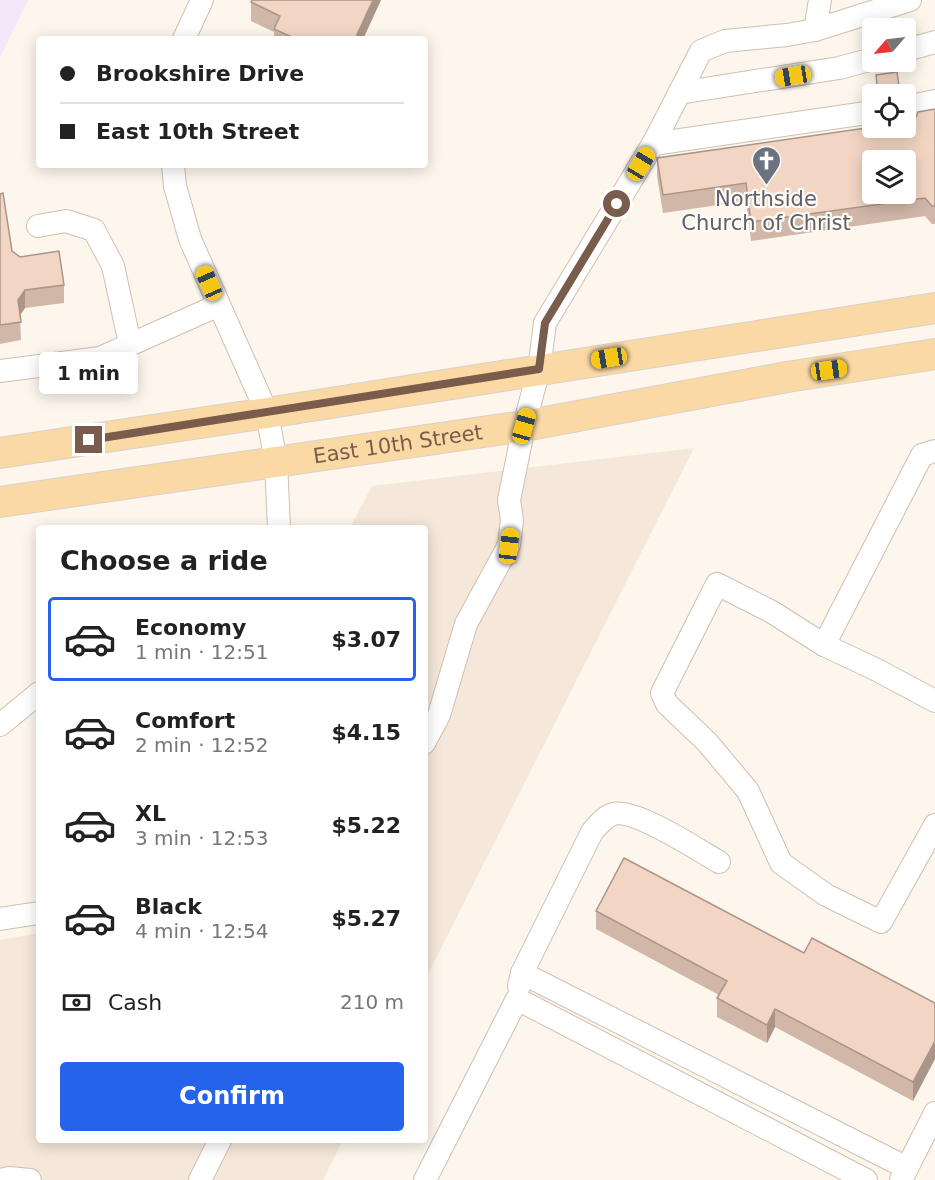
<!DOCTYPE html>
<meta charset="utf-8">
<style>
body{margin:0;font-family:"DejaVu Sans",sans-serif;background:#f2f2f2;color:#222;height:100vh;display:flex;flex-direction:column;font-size:22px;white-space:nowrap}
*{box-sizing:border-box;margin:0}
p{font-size:20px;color:#767676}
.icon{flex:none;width:33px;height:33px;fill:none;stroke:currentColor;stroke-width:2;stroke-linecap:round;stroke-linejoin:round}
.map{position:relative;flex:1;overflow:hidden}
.details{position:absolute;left:36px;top:525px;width:392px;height:618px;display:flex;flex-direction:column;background:#fff;border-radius:6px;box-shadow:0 3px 15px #0003}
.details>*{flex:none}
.top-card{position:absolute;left:36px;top:36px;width:392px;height:132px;border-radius:6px;box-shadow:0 3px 15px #0003;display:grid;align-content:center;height:132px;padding:0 24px;background:#fff}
.needle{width:39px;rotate:242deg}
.buttons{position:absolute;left:862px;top:18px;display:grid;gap:12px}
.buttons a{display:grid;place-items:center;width:54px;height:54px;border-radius:6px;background:#fff;box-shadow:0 3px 15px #0003;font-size:30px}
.end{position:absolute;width:27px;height:27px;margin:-14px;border:8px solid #7a5c4d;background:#fff;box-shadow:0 0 0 3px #fff}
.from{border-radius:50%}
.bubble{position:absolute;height:42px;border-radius:6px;background:#fff;box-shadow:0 3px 15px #0003;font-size:20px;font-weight:700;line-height:42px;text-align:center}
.car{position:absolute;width:18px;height:36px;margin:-18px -9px;border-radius:8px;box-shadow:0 0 4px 2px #0007;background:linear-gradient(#f5c518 24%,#345 0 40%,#f5c518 0 76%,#345 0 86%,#f5c518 0)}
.top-card b{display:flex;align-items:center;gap:21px;height:57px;font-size:22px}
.top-card b+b{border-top:2px solid #e0e0e0}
.top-card i{width:15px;height:15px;background:#222}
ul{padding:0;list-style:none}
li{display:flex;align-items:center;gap:18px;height:84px;margin:0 12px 9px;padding:0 12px;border:3px solid transparent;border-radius:6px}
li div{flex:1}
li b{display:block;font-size:22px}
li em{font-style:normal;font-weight:700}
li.active{border-color:#2563eb}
li>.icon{width:54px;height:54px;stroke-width:1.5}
h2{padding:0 24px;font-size:27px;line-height:72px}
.pay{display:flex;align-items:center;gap:15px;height:66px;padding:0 24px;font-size:22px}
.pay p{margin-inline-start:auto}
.action{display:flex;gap:12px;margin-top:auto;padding:12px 24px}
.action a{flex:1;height:69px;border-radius:6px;background:#2563eb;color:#fff;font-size:24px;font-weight:700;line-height:69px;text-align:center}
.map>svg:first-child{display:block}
</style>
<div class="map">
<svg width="935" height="1180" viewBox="0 0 935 1180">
<rect width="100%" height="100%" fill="#fdf6ec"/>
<g fill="#f5e8da">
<polygon points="694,448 425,980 424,528 350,528 372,486"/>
<polygon points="39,933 39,1140 343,1140 323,1180 0,1180 0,940"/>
</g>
<polygon fill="#f3e8fa" points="0,0 28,0 0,57"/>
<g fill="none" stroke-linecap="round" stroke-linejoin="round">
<defs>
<g id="minor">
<polyline points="815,30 820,0"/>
<polyline points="184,39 202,0"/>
<polyline points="906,50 935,42"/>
<polyline points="679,93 839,68 873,59"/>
<polyline points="906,107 935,101"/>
<polyline points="653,144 873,112"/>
<polyline points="173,165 175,186 190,239 267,413 276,462 279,528"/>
<polyline points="38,226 66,221 94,230 113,266 130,344"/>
<polyline points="0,371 100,358 219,305"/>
<polyline points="935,451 922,455 824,645 877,670 935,701"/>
<polyline points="824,645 772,612 717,584 662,693 667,704 707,742 748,791 781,863 826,895 881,922 935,825"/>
<polyline points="0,725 39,693"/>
<polyline points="424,743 439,715 466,624 509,545 512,520 509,500 524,426 539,369 545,323 653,144 701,51 725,41 787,35 815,30 910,0"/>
<polyline points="0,919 39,913"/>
<polyline points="522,973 907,1168"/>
<path d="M519,986l3,-13 70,-141c6,-7 12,-15 21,-18 22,-6 85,36 106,48"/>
<polyline points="0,1180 9,1178 30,1180"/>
<polyline points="200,1180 220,1140"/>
<polyline points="425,1180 517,999 866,1180"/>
<polyline points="901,1180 935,1113"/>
</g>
<g id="major">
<polyline points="0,453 267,413 935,308"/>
<path id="s1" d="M0,502l524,-76 263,-49 148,-23"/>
</g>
</defs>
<use href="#minor" stroke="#d1beb0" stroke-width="24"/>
<use href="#major" stroke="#dad1cd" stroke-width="32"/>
<use href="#minor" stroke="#fff" stroke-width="22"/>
<use href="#major" stroke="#fbd9a5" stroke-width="30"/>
</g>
<g fill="#d1b7a8">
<polygon points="252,0 381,0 363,39 274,39 274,32 251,21 251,2"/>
<polygon points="876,75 900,94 876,94"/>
<polygon points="935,109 935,224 932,224 925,216 751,241 746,201 663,213 657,176 657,158 914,121"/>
<polygon points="0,194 12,251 20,257 64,285 64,303 25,308 20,315 21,340 0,344"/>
<polygon points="596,911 935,1003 913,1101 775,1027 767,1043 717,1017 717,998 719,995 596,929"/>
</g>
<g fill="#aa9588">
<polygon points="373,0 381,0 363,39 355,39"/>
<polygon points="25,290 25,308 18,318 18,300"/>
<polygon points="775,1009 775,1027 767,1043 767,1025"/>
<polygon points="935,1041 935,1059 913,1101 913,1082"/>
</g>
<g fill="#f3d5c3" stroke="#aa9588" stroke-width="1.5" fill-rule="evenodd">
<polygon points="252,0 373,0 355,39 296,39 274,29 280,16 251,2"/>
<polygon points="897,72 900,94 878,94 876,75"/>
<path d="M935,109v97h-3l-7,-8 -174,24 -5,-39 -83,12 -6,-37 216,-31 33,1v-6l8,-1 4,-9zM873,160h33v34h-33z"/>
<polygon points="3,193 12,251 20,257 59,251 64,285 25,290 18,300 21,322 0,325 0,194"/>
<polygon points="624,858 804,953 812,938 935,1003 935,1041 913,1082 775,1009 767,1025 717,998 727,981 596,911"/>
</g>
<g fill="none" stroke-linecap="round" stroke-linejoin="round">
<polyline stroke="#7a5c4d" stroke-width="8" points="89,440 539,369 545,323 617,204"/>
</g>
<defs>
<symbol id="church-pin" viewBox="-11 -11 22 30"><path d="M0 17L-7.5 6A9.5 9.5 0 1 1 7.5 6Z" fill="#6b7280" stroke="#fffaf3"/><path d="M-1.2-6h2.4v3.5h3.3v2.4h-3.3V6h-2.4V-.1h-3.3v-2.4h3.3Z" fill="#fff"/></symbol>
</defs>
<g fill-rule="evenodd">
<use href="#church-pin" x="750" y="144" width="33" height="45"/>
</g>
<g text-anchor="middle" stroke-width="4.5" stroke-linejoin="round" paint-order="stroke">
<g font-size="21" fill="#5b616d" stroke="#fffaf3">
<text x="766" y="206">Northside<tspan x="766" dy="24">Church of Christ</tspan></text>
</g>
<g font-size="21" fill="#7a5c4d" stroke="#fffaf3">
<text dy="7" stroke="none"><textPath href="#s1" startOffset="402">East 10th Street</textPath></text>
</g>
</g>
</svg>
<div class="buttons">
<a><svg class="needle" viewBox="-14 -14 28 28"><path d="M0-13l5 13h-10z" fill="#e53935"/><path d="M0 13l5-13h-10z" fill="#767676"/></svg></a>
<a><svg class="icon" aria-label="locate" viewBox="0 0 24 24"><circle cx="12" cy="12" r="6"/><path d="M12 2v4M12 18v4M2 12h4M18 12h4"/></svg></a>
<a><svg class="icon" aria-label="layers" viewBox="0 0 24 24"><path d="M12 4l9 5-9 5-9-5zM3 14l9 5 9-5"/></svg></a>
</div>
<i class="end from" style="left:617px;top:204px"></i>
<i class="end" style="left:89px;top:440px"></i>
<div class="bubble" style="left:39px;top:352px;width:99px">1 min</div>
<i class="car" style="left:793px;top:76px;rotate:261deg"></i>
<i class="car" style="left:641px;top:164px;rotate:31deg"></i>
<i class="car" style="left:209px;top:283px;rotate:336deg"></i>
<i class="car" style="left:609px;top:358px;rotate:261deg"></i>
<i class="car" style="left:829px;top:370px;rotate:82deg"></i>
<i class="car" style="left:524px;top:426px;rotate:16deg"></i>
<i class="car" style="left:509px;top:546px;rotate:7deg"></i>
<div class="top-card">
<b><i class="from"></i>Brookshire Drive</b>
<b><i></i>East 10th Street</b>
</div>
<section class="details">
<h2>Choose a ride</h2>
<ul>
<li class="active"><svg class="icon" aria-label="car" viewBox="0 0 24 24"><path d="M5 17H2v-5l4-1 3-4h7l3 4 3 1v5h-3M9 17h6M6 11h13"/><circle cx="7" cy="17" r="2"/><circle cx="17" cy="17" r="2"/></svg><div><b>Economy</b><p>1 min · 12:51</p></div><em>$3.07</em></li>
<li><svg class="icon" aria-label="car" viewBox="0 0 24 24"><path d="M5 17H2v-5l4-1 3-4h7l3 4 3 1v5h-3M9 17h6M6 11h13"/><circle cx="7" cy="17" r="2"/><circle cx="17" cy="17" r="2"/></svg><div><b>Comfort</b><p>2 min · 12:52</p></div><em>$4.15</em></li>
<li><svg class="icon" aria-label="car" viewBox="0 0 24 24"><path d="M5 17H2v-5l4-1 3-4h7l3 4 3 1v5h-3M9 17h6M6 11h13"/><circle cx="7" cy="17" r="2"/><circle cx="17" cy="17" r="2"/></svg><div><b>XL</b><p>3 min · 12:53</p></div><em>$5.22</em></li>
<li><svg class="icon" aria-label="car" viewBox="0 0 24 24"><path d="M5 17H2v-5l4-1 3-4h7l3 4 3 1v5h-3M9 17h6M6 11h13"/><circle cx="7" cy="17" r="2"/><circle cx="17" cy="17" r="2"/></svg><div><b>Black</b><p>4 min · 12:54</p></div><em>$5.27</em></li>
</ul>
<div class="pay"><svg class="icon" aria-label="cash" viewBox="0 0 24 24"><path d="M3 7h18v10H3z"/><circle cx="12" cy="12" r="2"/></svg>Cash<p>210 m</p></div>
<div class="action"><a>Confirm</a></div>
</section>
</div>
